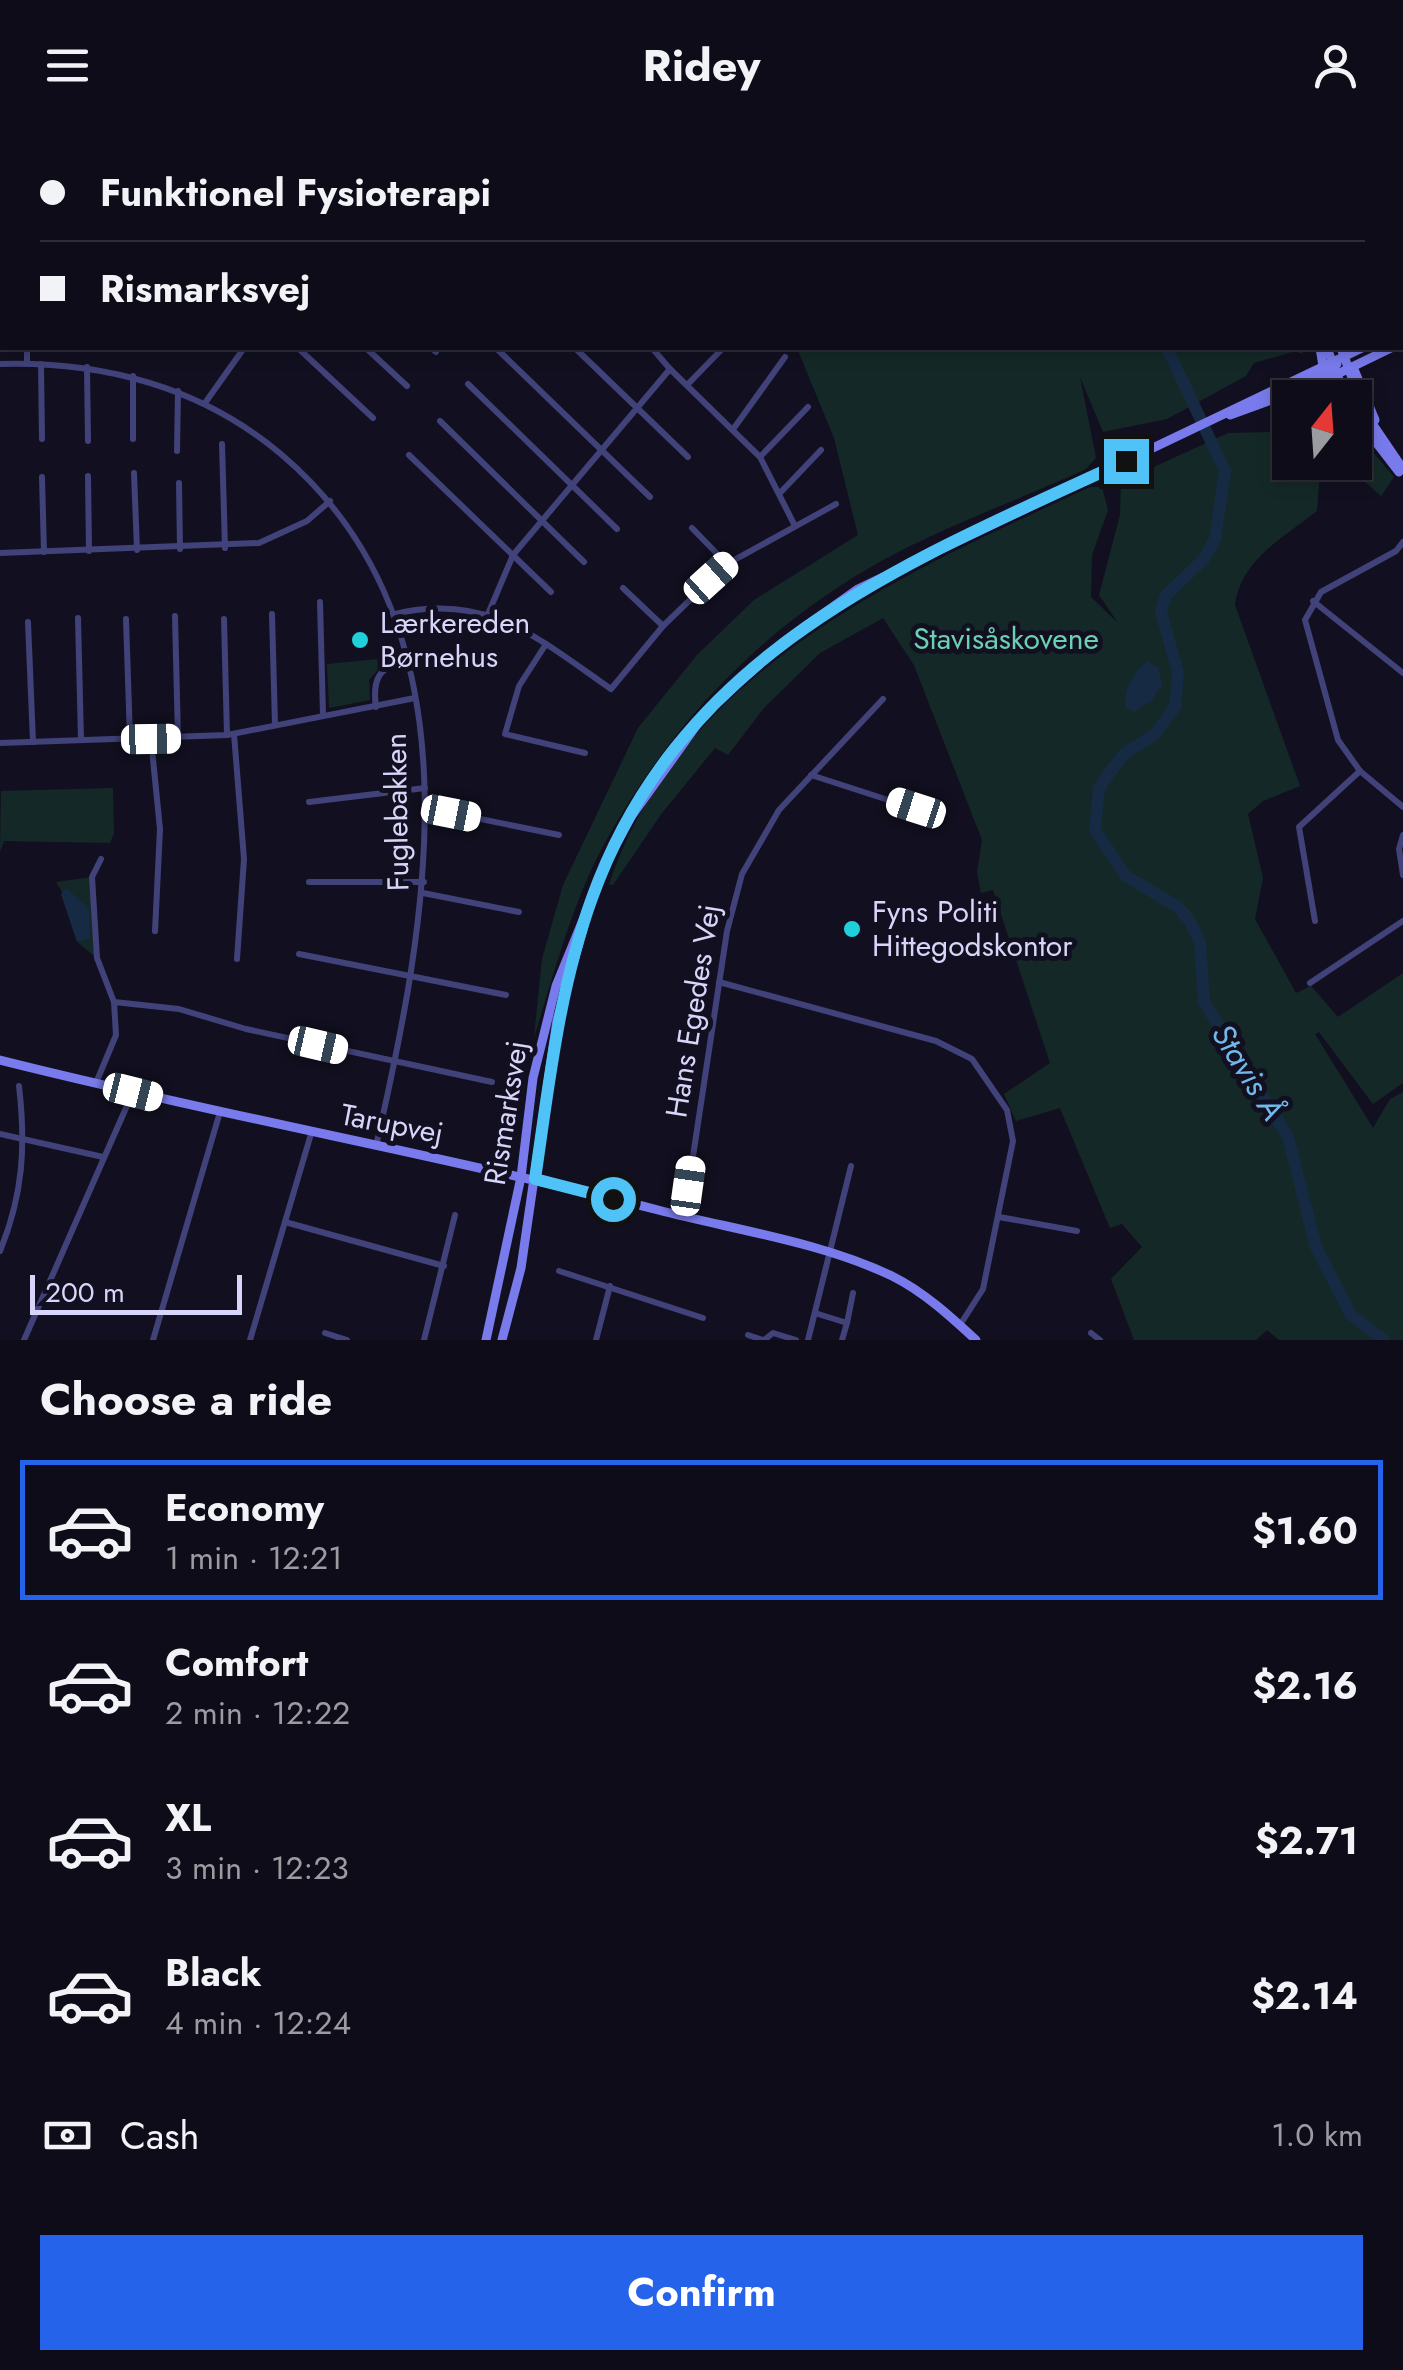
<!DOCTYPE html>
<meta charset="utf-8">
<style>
body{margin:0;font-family:Jost,sans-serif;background:#1c1a25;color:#f1f3f6;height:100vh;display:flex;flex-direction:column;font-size:38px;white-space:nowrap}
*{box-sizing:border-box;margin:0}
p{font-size:32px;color:#9b9ba2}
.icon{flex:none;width:55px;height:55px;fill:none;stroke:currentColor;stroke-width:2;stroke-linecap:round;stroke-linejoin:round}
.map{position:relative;height:1210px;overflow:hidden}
.sheet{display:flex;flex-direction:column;background:#0e0c18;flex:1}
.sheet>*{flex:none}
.banner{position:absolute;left:0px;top:0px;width:1405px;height:220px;box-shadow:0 5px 15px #0003,0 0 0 2px #2e2c37;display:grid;align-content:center;height:220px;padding:0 40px;background:#0e0c18}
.needle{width:65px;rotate:17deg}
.buttons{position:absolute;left:1272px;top:250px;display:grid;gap:20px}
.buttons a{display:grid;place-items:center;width:100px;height:100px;border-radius:0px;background:#0e0c18;box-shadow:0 5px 15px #0003,0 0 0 2px #2e2c37;font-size:50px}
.scale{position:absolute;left:30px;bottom:25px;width:212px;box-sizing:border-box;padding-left:10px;border:5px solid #d7d5f9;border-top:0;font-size:28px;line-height:35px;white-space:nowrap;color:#d7d5f9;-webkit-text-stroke:8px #121020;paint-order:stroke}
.end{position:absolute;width:45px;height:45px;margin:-22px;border:12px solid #4fc3f7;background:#111;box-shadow:0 0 0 5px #111}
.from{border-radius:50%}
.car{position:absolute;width:30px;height:60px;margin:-30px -15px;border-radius:12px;box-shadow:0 0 8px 2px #0007;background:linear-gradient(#fff 24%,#345 0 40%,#fff 0 76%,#345 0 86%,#fff 0)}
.banner b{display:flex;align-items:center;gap:35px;height:95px;font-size:38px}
.banner b+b{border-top:2px solid #2e2c37}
.banner i{width:25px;height:25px;background:#f1f3f6}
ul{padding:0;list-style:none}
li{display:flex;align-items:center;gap:30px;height:140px;margin:0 20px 15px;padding:0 20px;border:5px solid transparent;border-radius:0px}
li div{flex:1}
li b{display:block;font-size:38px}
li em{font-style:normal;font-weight:700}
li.active{border-color:#2563eb}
li>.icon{width:90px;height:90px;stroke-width:1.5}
h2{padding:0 40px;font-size:45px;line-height:120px}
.pay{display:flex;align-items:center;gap:25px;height:110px;padding:0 40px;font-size:38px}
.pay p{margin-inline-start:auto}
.action{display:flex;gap:20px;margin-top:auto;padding:20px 40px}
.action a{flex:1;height:115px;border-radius:0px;background:#2563eb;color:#fff;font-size:40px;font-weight:700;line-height:115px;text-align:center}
header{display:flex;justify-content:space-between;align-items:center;height:130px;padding:0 40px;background:#0e0c18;font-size:45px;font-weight:700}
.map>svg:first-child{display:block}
</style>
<header><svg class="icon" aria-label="menu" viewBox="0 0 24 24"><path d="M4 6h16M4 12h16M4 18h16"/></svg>Ridey<svg class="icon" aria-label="person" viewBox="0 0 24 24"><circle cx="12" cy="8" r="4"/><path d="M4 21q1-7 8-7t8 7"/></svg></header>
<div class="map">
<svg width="1403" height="1210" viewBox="0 0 1403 1210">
<rect width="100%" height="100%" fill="#121020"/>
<g fill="#142927">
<polygon points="547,0 1168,0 550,2"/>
<path d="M797,218h510l-6,6 -5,-3 -42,12 -8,13 -79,43 -64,13 -23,-55 16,81 -10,11c-72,33 -153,61 -222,102 -114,68 -200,162 -263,279 -30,57 -47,125 -67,187l8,-78 21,-74 75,-157 59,-73 57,-55 104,-65 -24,-97z"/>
<polygon points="1355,301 1394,347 1381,366 1362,349"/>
<path d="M1277,302l13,4v26l24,1 6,7 -3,41c-34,27 -76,48 -82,94l65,181 -37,15 -15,13 15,64 -8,41 41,74 15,-7 27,31 65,-44v110l-30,21 -54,-72 -4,2 58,94 17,-29 13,-7v248h-124l-12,-10 -11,10h-122l-23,-61 31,-32 -20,-23 -12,4 -50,-120 -44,13 -12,-27 46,-31 -57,-173 -12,3 -4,-21 5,-32 -68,-175 -31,-47 -63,35 -56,55 -36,47 -13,-7 -53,65 -49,72 -4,-1c73,-215 292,-309 481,-397h12l6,23 -16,45 -1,42 27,26 -19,-28 21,-80 1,-33 107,-49z"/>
<polygon points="388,528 369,550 370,570 329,578 327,534"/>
<polygon points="113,658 114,703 110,713 4,711 0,722 1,661"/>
<polygon points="92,747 97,828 77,812 90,809 56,752"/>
</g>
<g fill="#162a44">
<path d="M1148,532l10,5 4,18 -11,16 -17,11 -8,-4c-4,-16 8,-39 22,-46z"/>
<polygon points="66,758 89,779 90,809 77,812 61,764"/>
</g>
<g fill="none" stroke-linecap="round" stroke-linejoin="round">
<g stroke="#162a44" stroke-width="12">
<polyline points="931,0 933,2"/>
<polyline points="1167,218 1225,341 1215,409 1204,429 1166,465 1161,481 1178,543 1175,577 1155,604 1124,624 1108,645 1099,659 1095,700 1126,746 1178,777 1190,791 1200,813 1204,872 1288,1007 1316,1117 1351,1185 1384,1210"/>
</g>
<g stroke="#414279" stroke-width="6">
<polyline points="428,0 430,2"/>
<polyline points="1363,0 1364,2"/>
<polyline points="353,2 354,0"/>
<polyline points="484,2 486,0"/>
<polyline points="1207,2 1207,0"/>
<polyline points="1253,2 1256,0"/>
<polyline points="0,60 2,59"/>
<polyline points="1402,129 1403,130"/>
<polyline points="1402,154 1403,154"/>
<polyline points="27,218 27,234"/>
<polyline points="298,218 373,288"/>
<polyline points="366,218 407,256"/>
<polyline points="431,218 436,222"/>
<polyline points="496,218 650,367"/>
<polyline points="575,218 688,327"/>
<polyline points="652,218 670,239"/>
<path d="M0,234c103,-3 202,23 282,91 202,172 146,464 94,691"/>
<polyline points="41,234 42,309"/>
<polyline points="87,237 88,311"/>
<polyline points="133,246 133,309"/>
<polyline points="689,253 723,218"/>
<polyline points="468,254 617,399"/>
<polyline points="205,273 244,218"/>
<polyline points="440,291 584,432"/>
<polyline points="734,298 785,227"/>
<polyline points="222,314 225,418"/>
<polyline points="177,321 178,261"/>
<polyline points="409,325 551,462"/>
<polyline points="760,327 808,277"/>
<polyline points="134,343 137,420"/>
<polyline points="88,346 89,421"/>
<polyline points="42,347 44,422"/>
<polyline points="179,353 180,419"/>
<polyline points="780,363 821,320"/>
<polyline points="692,398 727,434"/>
<polyline points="1403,412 1396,421 1321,462 1305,490 1338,610 1360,641 1403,677"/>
<polyline points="0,423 259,413 307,391 330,371"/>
<polyline points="623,458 663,496"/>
<polyline points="1313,471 1403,543"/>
<polyline points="320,472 323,585"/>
<polyline points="272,484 275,595"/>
<path d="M395,484c93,-22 144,25 216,75l52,-63 64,-62 109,-60"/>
<polyline points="488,484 513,425 670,239 760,327 794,394"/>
<polyline points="175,486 178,609"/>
<polyline points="78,488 81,610"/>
<polyline points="126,489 130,609"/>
<polyline points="224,489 227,605"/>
<polyline points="28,492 33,612"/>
<polyline points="546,514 519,556 505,604 585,623"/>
<path d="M376,577c-4,-28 3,-41 31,-46"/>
<polyline points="234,604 244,729 237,829"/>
<polyline points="151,609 160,699 155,801"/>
<polyline points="0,613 227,605 415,568"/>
<polyline points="811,645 916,679"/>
<polyline points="309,672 425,658"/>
<polyline points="425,683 451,683 559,705"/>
<polyline points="1403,705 1399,719 1403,745"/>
<polyline points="309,752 424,752"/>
<polyline points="423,763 519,782"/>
<polyline points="1315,791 1299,697 1360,641"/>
<polyline points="299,824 506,865"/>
<polyline points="719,852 936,911 972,929 1007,980 1013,1011 983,1159 960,1195"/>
<polyline points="1310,853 1403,791"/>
<polyline points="114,872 179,879 246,899 492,952"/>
<polyline points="96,953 116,905 114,872 97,828 92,747 101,729"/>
<polyline points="0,1004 103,1027"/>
<polyline points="684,1086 727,801 742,744 779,680 883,569"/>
<polyline points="999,1087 1077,1101"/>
<polyline points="285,1092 444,1136"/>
<path d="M0,1121c23,-56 26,-105 19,-165"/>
<polyline points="559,1141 703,1188"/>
<polyline points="815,1183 847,1193 842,1210"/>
<polyline points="847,1193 853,1163"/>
<polyline points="325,1203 347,1210"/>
<polyline points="1091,1203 1100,1210"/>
<polyline points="748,1205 763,1210"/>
<polyline points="24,1210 133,962"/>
<polyline points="153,1210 220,982"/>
<polyline points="250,1210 311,1004"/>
<polyline points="424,1210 455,1085"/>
<polyline points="596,1210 610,1156"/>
<polyline points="764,1210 773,1203 796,1210"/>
<polyline points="808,1210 851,1036"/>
</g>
<g stroke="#797bec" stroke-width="9">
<polyline points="1277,0 1278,2"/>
<polyline points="1402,99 1403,99"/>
<polyline points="1402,193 1403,193"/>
<polyline points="1402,204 1403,203"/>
<polyline points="1402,211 1403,210"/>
<polyline points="1320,218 1323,236"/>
<polyline points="1327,218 1346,268"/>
<polyline points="1341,218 1365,283 1403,339"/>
<polyline points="1353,237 1375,290"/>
<polyline points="1303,253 1337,234"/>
<polyline points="1297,268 1338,252"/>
<polyline points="1230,285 1323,251 1391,218"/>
<polyline points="1355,285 1399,342"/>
<path d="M0,930c218,55 440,95 658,150 77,20 163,32 234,66 32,16 58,40 84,64"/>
<polyline points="486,1210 521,1047 533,948 556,856 607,731 631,687 704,585 782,513 858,459 1362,218"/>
<polyline points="502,1210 521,1138 557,890 584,796"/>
</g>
</g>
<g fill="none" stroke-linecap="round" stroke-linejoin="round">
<path stroke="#4fc3f7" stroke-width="12" d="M613,1069l-78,-20c14,-95 24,-190 57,-281 90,-249 315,-336 534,-437"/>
</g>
<g fill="#1fd0db" stroke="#121020" stroke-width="4">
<circle cx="360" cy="510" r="10"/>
<circle cx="852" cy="799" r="10"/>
</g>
<g text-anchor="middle" stroke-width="10" stroke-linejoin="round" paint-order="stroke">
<g font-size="30" fill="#d7d5f9" stroke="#121020" text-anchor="start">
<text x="380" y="503">Lærkereden<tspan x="380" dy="34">Børnehus</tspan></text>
<text x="872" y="792">Fyns Politi<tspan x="872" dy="34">Hittegodskontor</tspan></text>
</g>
<g font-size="30" fill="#6bcfb2" stroke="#121020">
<text x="1006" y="519">Stavisåskovene</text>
</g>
<g font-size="30" fill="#d7d5f9" stroke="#121020">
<text transform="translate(397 682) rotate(-91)" y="10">Fuglebakken</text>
<text transform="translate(693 881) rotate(-81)" y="10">Hans Egedes Vej</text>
<text transform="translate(506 983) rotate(-81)" y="10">Rismarksvej</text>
<text transform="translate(392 994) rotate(11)" y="10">Tarupvej</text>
</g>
<g font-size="32" font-style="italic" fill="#71b8eb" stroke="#121020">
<text transform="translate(1248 942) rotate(58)" y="11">Stavis Å</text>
</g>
</g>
</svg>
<div class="buttons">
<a><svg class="needle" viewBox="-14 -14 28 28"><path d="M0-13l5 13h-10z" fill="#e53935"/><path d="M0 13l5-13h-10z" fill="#9b9ba2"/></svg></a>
</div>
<div class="scale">200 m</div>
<i class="end from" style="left:613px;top:1069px"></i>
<i class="end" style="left:1126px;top:331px"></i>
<i class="car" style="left:711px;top:448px;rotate:48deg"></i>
<i class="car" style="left:151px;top:609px;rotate:89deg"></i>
<i class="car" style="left:916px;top:678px;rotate:288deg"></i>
<i class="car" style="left:451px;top:683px;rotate:101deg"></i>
<i class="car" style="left:318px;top:915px;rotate:103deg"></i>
<i class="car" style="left:133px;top:962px;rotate:104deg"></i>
<i class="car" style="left:688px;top:1056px;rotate:8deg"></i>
<div class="banner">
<b><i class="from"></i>Funktionel Fysioterapi</b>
<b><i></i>Rismarksvej</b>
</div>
</div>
<section class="sheet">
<h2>Choose a ride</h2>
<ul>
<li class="active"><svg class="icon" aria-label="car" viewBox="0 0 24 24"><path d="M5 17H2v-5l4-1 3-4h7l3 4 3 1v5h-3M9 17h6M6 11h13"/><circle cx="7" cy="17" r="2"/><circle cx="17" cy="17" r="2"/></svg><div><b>Economy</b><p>1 min · 12:21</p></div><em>$1.60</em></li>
<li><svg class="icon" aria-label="car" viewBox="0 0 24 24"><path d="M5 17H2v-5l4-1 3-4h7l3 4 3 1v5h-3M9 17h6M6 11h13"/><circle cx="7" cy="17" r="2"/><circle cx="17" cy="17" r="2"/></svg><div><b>Comfort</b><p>2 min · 12:22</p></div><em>$2.16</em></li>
<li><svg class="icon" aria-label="car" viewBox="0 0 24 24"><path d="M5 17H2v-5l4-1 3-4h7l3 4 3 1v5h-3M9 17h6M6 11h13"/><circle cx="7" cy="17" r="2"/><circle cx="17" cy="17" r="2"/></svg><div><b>XL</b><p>3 min · 12:23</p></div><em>$2.71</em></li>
<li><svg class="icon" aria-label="car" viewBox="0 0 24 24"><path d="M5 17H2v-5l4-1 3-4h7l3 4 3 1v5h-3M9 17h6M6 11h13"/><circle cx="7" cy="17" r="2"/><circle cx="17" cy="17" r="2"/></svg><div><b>Black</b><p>4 min · 12:24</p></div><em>$2.14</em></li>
</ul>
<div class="pay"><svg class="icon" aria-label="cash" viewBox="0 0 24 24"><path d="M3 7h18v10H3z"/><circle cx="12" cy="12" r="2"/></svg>Cash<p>1.0 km</p></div>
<div class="action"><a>Confirm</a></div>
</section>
